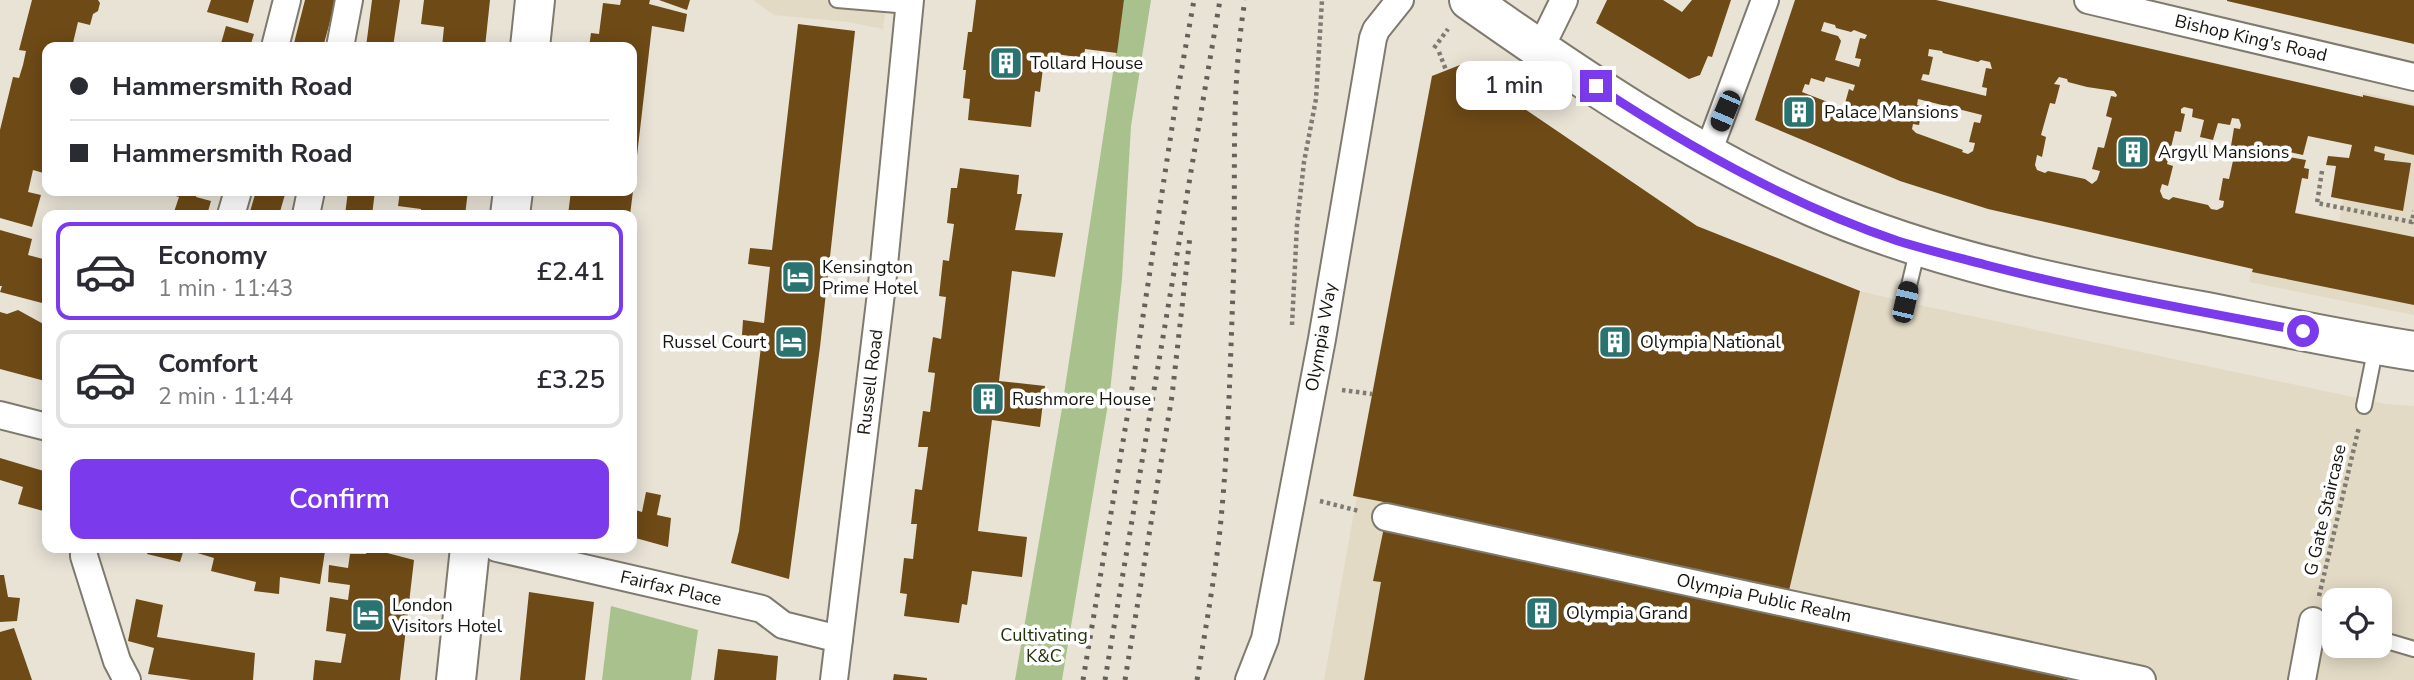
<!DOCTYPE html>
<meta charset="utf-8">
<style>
body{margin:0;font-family:"Nunito Sans",sans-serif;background:#f2f2f3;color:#2b2b33;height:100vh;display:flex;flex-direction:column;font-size:26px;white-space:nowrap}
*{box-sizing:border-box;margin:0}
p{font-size:23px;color:#7c7c81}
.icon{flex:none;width:38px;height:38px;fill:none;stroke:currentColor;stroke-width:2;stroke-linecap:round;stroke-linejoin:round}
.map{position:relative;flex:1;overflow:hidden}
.details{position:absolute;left:42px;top:210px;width:595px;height:343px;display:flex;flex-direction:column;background:#fff;border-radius:14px;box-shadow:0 4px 18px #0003}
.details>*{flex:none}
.guide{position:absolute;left:42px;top:42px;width:595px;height:154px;border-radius:14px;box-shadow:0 4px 18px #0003;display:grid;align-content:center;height:154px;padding:0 28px;background:#fff}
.buttons{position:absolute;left:2322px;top:588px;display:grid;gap:14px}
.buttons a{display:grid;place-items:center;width:70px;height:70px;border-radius:14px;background:#fff;box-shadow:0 4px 18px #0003;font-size:35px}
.end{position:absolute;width:32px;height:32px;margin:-16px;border:9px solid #7c3aed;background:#fff;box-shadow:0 0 0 4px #fff}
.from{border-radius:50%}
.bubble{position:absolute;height:49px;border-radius:14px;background:#fff;box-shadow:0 4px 18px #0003;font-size:23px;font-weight:600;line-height:49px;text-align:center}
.car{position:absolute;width:21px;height:42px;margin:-21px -10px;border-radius:9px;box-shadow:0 0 5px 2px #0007;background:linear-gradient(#222 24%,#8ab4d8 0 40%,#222 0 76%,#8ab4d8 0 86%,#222 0)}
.guide b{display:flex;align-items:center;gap:24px;height:66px;font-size:26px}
.guide b+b{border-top:2px solid #e1e1e2}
.guide i{width:18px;height:18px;background:#2b2b33}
ul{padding:12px 0 0;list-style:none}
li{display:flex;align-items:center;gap:21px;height:98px;margin:0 14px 10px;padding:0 14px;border:4px solid #e1e1e2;border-radius:14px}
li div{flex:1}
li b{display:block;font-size:26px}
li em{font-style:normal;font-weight:600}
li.on{border-color:#7c3aed}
li>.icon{width:63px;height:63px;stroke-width:1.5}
.action{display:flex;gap:14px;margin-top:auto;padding:14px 28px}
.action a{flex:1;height:80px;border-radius:14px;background:#7c3aed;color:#fff;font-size:28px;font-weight:600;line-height:80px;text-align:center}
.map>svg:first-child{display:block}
</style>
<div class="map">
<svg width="2414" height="680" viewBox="0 0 2414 680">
<rect width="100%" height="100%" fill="#e9e3d6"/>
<g fill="#e2dac5" fill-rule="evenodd">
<polygon points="753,0 887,0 883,29 848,22 774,15"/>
<path d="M1460,65l237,161 163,65 45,11 481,102 28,2v274h-1090l108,-604zM2334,600h46v46h-46z"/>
<polygon points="2362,92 2414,104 2414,315 2249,282 2267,207 2339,221"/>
</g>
<g fill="#a8c18d">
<polygon points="1124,0 1151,0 1131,126 1122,279 1110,392 1062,680 1015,680 1061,414"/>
<polygon points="611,606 698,630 691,680 602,680"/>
</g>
<g fill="#6e4a16" fill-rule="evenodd">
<polygon points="32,0 98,0 100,3 98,11 93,14 90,25 78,22 72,47 47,47 47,174 33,170 28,192 41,195 32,227 0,218 0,130 13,77 19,78 23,65 26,51 19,50"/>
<polygon points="211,0 254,0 248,23 207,12"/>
<polygon points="305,0 336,0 323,47 293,47"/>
<polygon points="372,0 400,0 393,47 366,47"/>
<polygon points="424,0 490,0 485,47 442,47 444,27 421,24"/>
<polygon points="621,0 650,0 649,4 687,14 684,32 652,26 633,190 632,47 589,47 591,33 599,34 603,3 620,5"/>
<polygon points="659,0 690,0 687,10"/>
<polygon points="976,0 1124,0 1117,53 1085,49 1084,58 1056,54 1043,68 1040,92 1035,91 1031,127 968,120 970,99 963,98 966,70 963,70 968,32 972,32"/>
<polygon points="1607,0 1663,0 1682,12 1692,0 1731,0 1712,57 1708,56 1700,75 1689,79 1596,23"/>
<path d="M1795,0h141l427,97v-2l51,11v49l-39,-9 -1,5 11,3 -1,6 27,3 -8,48 -72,-14 5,-31 -10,-1 2,-9 21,2 3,-13 -44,-9 -5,19 -23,-5 -2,5 28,5 -2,8 5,1 -1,10 -6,-1 -7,35 119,24v68l-162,-33 1,-3 -265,-60 -88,-28 -145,-61zM1824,22l11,3 1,3 15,4 3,-2 13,5 -2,4 -5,-1 -5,20 6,1 -2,8 -24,-7 6,-19 -3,-5 -17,-5zM1929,49l13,2 1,2 35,9 3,-2 9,2 2,7 -6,-1 -4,19 5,1 -1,8 -65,-16 2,-6 6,1 4,-18 -5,-1zM1826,77l29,8 -2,6 -4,-2 -5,18 5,2 -1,5 -6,1 -4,-9 -36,-14 3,-8 4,1 2,-7 13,4zM2059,77l8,2 1,3 19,5 27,4 3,4 -1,2 -5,-1 -5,20 6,2 -8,30 -6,-1 -6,22 8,2 -3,9 -5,4 -7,-5 -37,-8 -3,2 -8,-3 -2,-5 2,-10 5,2 4,-20 -5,-2 9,-32 5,1 5,-19 -6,-1zM1918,99l64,16 -2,8 -6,-1 -5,20 6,1 -2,8 -5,3 -6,-2 1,-2 -47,-17 -4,-4 1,-5 6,1 4,-18 -6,-2zM2184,107l9,2 -1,8 12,3 -4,17 13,3 5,-17 12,2 2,-7 7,1 2,6 -1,4 -6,-1 -3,18 5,1 -7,32 -6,-1 -4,22 5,1 -1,6 -6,3 -6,-1 -3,-4 -35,-8 -4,3 -6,-2 -3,-7 2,-7 6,2 5,-20 -6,-2 8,-33 6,1 4,-18 -4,-1v-4z"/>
<polygon points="2227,0 2414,0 2414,44 2227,1"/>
<polygon points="798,24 855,31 820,347 789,579 731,563 739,531 762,338 742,335 743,320 764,323 770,267 748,264 750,248 772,250"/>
<polygon points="226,26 254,34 250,47 220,47"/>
<polygon points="1460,65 1697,226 1860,291 1787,599 2070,680 1364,680 1381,582 1373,581 1389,503 1353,496 1432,76"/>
<polygon points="960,168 1019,175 1017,194 1022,194 1015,230 1063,233 1055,277 1012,271 999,381 1045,386 1040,427 992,420 978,531 1027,537 1022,577 972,571 967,605 962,604 959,623 904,616 907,594 900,593 904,558 913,559 917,524 911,524 915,489 922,490 928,447 918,447 923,411 930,412 935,373 928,372 933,337 941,339 946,297 939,296 943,260 949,261 954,224 947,223 951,188 957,188"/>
<polygon points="170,191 198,191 196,197 211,201 207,215 173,215 179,197 169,194"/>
<polygon points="256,191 286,191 279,215 249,215"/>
<polygon points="348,191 375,191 372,215 345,215"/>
<polygon points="400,191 468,191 465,215 421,215 421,209 398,206"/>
<polygon points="571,191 633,191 630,215 568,215"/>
<polygon points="0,230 32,239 28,255 47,260 47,285 42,303 0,292 2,286 0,286"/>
<polygon points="18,310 47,326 47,371 45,381 0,369 0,312 7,314"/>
<polygon points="0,458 47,472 47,512 18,504 23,487 0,480"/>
<polygon points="646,492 661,495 657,515 671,518 668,547 632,537 632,509 642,512"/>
<polygon points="149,548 309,548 325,551 320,584 280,577 279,594 254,591 256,582 211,571 214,558 184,549 180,562 147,554"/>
<polygon points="368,548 414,560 400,680 313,680 315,660 341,663 346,634 326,631 330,597 348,600 350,585 328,582 329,565 348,568 350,554 366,554"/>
<polygon points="0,575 4,575 8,597 20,598 17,621 0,622"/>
<polygon points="529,592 594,602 585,680 520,680"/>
<polygon points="136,599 163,605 157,637 255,653 253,680 191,680 148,674 154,648 128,641"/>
<polygon points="14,628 32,680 0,680 0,632"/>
<polygon points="718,649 778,656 776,680 714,680"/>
<polygon points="894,674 927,678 927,680 893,680"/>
</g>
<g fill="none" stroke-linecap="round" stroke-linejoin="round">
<defs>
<g id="lane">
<polyline points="837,0 909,6"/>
<polyline points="1905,302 1918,248"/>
<polyline points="2364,406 2376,346"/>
<polyline points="2313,621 2334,627"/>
<polyline points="2380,639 2414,649"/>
</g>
<g id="street">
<polyline points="2088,0 2414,77"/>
<polyline points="275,47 287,0"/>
<polyline points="340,47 349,0"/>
<polyline points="1540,49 1564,0"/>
<polyline points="1707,155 1765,0"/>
<polyline points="231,215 238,191"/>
<polyline points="306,215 311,191"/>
<polyline points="0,415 47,427"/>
<polyline points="1386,517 2142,680"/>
<polyline points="84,548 84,556 117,661 127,680"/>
<polyline points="497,548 762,609 783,625 839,639"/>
<polyline points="834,680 882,285 910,0"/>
<polyline points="1249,680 1265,639 1322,339 1373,38 1376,30 1400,0"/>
<polyline points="2302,680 2313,621"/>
</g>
<path id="primary" d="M1469,0c109,77 222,153 344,207 123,54 257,80 388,104 71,14 142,29 213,40"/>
<g id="highway">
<polyline points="530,47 535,0"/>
<polyline points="510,215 513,191"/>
<polyline points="456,680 470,548"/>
</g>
</defs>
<use href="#lane" stroke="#7f7a6e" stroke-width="18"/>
<use href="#street" stroke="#7f7a6e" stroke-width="30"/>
<use href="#primary" stroke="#7f7a6e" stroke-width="42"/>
<use href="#highway" stroke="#7f7a6e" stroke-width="42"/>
<g stroke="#7f7b73" stroke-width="4.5" stroke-dasharray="3.5 3.5" stroke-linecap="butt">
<polyline points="1434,48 1448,29"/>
<polyline points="1439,52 1446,70"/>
<polyline points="2322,171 2317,203 2412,222 2414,211"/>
<polyline points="1292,325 1297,225 1304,162 1316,99 1322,0"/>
<polyline points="1342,390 1372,394"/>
<polyline points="1320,501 1359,511"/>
<polyline points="2319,596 2359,427"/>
</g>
<use href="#lane" stroke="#fff" stroke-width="14"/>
<use href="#street" stroke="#fff" stroke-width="26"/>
<use href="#primary" stroke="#fff" stroke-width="38"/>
<use href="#highway" stroke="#fff" stroke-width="38"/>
<g stroke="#646159" stroke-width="5" stroke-dasharray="3.5 7" stroke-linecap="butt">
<polyline points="1083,680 1132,388 1177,95 1194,0"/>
<polyline points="1105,680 1220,0"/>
<polyline points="1125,680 1172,396 1190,236"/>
<path d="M1197,680c8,-47 16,-94 22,-141 9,-83 11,-166 14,-249 4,-97 -4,-193 12,-290"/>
</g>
</g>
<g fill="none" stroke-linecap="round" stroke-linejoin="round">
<path stroke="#7c3aed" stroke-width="9" d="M1596,86c94,62 195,119 302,155 29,9 58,16 88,24 104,27 211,46 317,66"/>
</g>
<defs>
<symbol id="building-square" viewBox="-11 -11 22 22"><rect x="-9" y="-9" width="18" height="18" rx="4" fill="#297371" stroke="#fff"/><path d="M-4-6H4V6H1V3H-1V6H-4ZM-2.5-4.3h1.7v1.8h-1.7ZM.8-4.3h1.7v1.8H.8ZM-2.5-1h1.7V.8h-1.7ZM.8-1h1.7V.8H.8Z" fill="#fff"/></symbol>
<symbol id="hotel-square" viewBox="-11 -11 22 22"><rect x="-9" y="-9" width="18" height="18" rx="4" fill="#297371" stroke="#fff"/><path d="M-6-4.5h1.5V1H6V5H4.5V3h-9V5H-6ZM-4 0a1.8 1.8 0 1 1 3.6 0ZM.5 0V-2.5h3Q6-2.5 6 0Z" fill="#fff"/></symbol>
</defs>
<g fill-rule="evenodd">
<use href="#building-square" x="987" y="44" width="38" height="38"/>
<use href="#building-square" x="1780" y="93" width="38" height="38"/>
<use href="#building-square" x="2114" y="133" width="38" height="38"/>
<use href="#hotel-square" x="779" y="258" width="38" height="38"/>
<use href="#hotel-square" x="772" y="323" width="38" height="38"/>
<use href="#building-square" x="1596" y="323" width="38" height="38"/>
<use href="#building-square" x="969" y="380" width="38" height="38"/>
<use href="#building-square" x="1523" y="594" width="38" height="38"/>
<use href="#hotel-square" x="349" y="596" width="38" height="38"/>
</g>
<g text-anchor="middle" stroke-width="7" stroke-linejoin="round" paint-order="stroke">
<g font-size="18" fill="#171510" stroke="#fff">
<text transform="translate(2251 38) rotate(13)" y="6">Bishop King's Road</text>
<text transform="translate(1321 337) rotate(-80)" y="6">Olympia Way</text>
<text transform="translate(870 382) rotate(-83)" y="6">Russell Road</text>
<text transform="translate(2325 510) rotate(-77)" y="6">G Gate Staircase</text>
<text transform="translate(671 588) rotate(13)" y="6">Fairfax Place</text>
<text transform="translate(1764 598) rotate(12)" y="6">Olympia Public Realm</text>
</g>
<g font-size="18" fill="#171510" stroke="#fff" text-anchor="start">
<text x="1030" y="69">Tollard House</text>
<text x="1824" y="118">Palace Mansions</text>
<text x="2158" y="158">Argyll Mansions</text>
<text x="822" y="273">Kensington<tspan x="822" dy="21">Prime Hotel</tspan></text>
<text x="766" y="348" text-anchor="end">Russel Court</text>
<text x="1640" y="348">Olympia National</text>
<text x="1012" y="405">Rushmore House</text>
<text x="392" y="611">London<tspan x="392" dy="21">Visitors Hotel</tspan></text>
<text x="1566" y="619">Olympia Grand</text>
</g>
<g font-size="18" fill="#223309" stroke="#fff">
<text x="1044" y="641">Cultivating<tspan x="1044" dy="21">K&amp;C</tspan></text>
</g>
</g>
</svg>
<div class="buttons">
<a><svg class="icon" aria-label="locate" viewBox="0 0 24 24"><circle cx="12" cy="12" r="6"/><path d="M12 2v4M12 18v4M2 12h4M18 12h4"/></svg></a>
</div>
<i class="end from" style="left:2303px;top:331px"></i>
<i class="end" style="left:1596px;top:86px"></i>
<div class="bubble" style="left:1456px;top:61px;width:116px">1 min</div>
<i class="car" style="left:1725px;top:111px;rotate:203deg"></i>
<i class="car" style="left:1905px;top:302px;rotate:13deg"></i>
<div class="guide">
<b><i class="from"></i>Hammersmith Road</b>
<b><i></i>Hammersmith Road</b>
</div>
<section class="details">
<ul>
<li class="on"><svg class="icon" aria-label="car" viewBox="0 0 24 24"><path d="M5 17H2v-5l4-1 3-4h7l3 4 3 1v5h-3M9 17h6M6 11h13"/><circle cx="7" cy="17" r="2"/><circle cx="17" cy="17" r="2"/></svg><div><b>Economy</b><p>1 min · 11:43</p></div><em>£2.41</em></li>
<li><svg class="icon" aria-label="car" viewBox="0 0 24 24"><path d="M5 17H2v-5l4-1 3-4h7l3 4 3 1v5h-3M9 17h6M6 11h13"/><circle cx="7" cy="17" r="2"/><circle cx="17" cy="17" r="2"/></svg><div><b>Comfort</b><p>2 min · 11:44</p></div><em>£3.25</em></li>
</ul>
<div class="action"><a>Confirm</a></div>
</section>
</div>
